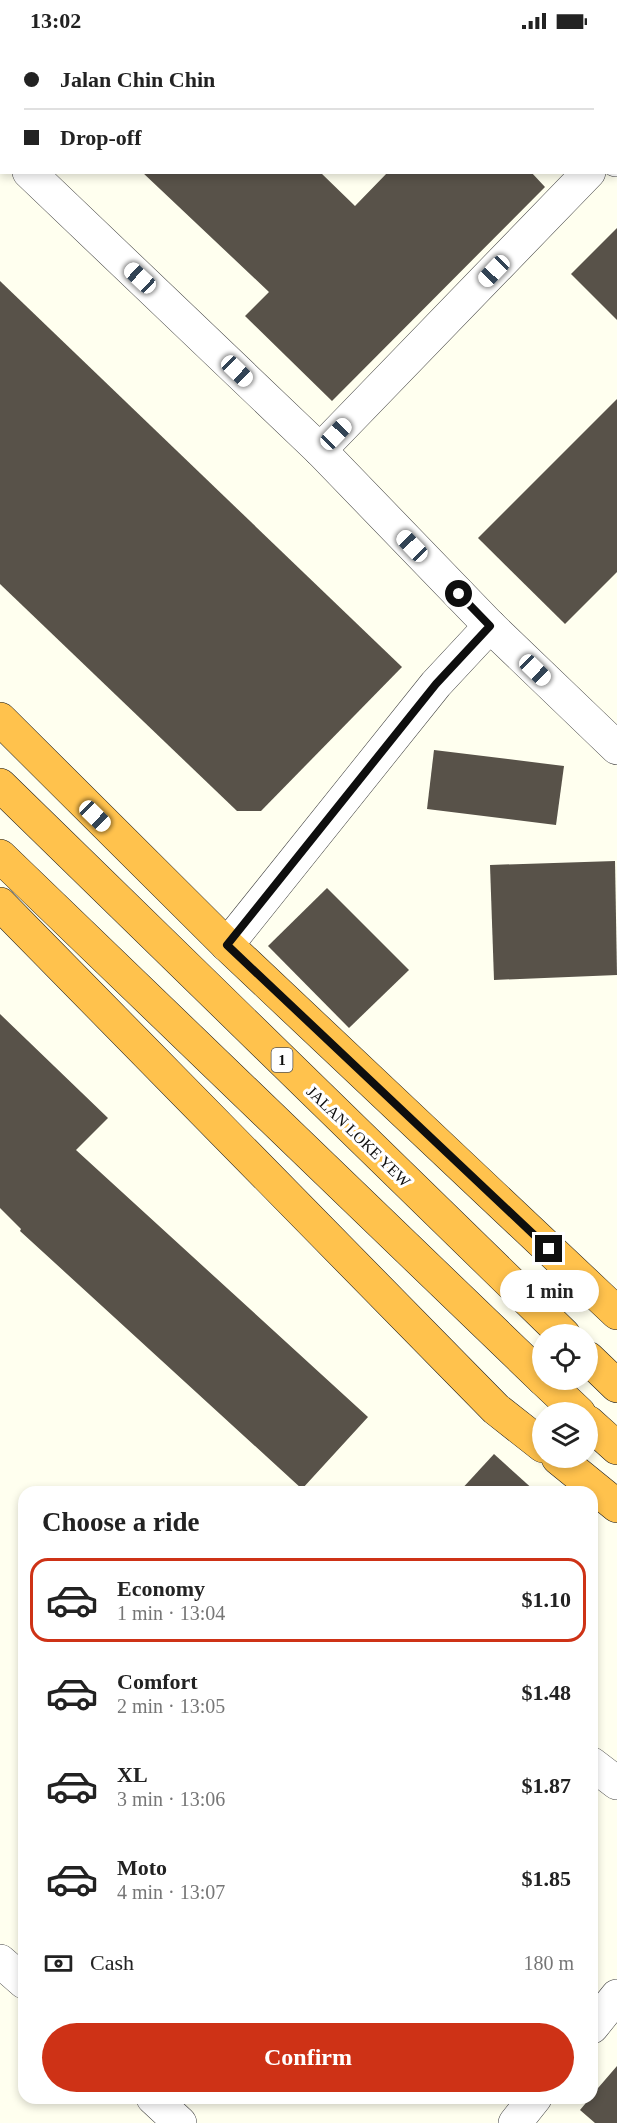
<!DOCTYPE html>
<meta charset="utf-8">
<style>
body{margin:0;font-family:"Times New Roman",serif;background:#f6f6f6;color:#222;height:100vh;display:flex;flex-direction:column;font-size:22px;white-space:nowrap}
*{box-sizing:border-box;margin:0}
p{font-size:20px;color:#767676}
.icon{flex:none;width:33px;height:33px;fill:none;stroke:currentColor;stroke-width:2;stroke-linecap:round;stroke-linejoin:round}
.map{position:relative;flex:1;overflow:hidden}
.sheet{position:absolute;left:18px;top:1444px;width:580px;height:618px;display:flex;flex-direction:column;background:#fff;border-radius:18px;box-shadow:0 3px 9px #0003}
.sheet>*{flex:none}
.top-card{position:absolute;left:0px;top:0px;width:618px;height:132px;box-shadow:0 3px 9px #0003;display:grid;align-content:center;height:132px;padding:0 24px;background:#fff}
.tools{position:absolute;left:532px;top:1282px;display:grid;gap:12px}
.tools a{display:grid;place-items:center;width:66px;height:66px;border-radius:50%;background:#fff;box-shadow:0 3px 9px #0003;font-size:30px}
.end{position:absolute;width:27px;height:27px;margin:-14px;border:8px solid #0e0e0e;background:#fff;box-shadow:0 0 0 3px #fff}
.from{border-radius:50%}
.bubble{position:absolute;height:42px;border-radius:21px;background:#fff;box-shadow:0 3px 9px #0003;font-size:20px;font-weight:700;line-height:42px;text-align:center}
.car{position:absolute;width:18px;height:36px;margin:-18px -9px;border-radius:8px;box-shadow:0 0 4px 2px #0007;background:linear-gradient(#fff 24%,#345 0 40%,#fff 0 76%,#345 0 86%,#fff 0)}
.top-card b{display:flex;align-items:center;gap:21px;height:57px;font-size:22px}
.top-card b+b{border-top:2px solid #e0e0e0}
.top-card i{width:15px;height:15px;background:#222}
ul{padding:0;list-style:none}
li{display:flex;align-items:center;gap:18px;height:84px;margin:0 12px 9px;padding:0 12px;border:3px solid transparent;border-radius:18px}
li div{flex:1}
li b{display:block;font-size:22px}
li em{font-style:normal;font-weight:700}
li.active{border-color:#ce3216}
li>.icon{width:54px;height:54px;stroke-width:1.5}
h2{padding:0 24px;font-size:27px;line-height:72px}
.pay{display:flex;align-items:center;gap:15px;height:66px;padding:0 24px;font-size:22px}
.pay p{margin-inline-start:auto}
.primary-button{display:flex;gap:12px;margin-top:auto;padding:12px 24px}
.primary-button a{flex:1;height:69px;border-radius:36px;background:#ce3216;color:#fff;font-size:24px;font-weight:700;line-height:69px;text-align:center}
.status{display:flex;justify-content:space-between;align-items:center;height:42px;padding:0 30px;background:#fff;direction:ltr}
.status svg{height:16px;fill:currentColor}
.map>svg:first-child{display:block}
</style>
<div class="status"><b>13:02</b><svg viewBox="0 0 49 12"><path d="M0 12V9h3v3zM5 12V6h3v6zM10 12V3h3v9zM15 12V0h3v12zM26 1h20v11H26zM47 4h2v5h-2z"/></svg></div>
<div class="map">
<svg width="617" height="2081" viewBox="0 0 617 2081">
<rect width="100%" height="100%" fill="#ffffef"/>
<g fill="#585249">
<polygon points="142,130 320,130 355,164 388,130 531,130 545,145 332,359 245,274 269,250"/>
<polygon points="617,186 617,278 571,232"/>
<polygon points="0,239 402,625 261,769 237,769 0,542"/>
<polygon points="617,357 617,530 565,582 478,496"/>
<polygon points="434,708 564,724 556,783 427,767"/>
<polygon points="615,819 617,933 494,938 490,823"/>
<polygon points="327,846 409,928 349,986 268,904"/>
<polygon points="0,972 108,1076 76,1108 368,1375 302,1447 20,1189 21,1187 0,1166"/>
<polygon points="494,1412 536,1450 459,1450"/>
<polygon points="617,2024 617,2081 595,2081 580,2068 590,2056 592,2056 592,2053"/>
</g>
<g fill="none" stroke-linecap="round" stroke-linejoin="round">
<defs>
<g id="minor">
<polyline points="486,0 488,2"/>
<polyline points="140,2 142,0"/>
<polyline points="0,103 2,104"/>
<polyline points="616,118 617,118"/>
<polyline points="29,130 320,408 490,584 617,706"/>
<polyline points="320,408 589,130"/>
<polyline points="227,903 436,642 490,584"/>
<polyline points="592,1722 617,1741"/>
<polyline points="0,1919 24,1940"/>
<polyline points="592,1985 617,1954"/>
<polyline points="153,2056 180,2081"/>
<polyline points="515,2081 535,2056"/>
</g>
<g id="highway">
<polyline points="0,677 227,903 617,1271"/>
<polyline points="0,743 564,1293"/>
<polyline points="0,814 543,1337"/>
<polyline points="0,862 496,1367 543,1404"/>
<polyline points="588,1316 617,1344"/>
<polyline points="544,1338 579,1371"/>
<polyline points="588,1380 617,1406"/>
<polyline points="558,1416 617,1464"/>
</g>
</defs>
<use href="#minor" stroke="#414141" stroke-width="34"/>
<use href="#highway" stroke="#1f1f1f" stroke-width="34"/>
<use href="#minor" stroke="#fff" stroke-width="33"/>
<use href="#highway" stroke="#ffc24d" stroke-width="33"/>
</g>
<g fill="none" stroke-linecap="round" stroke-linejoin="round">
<polyline stroke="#0e0e0e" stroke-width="8" points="459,552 490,584 436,642 227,903 549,1207"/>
</g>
<g text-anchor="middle" stroke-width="6" stroke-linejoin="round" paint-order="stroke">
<rect fill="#fff" stroke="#565656" stroke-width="1.5" x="271.5" y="1006" width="21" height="24" rx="4.5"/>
<g font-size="15" font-weight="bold" fill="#0e0e0e">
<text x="282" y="1023">1</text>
</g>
<g font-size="16" fill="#0e0e0e" stroke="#fff">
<text transform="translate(359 1094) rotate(44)" y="6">JALAN LOKE YEW</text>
</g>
</g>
</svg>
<div class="tools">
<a><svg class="icon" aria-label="locate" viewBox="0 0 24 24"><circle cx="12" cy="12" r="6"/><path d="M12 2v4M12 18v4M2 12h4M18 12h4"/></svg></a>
<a><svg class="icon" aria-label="layers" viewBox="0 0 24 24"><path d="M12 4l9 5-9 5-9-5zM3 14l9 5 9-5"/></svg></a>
</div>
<i class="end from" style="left:459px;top:552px"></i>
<i class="end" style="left:549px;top:1207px"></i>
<div class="bubble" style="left:500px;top:1228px;width:99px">1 min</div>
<i class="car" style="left:494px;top:229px;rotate:224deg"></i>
<i class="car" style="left:140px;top:236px;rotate:313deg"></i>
<i class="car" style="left:237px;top:329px;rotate:134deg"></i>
<i class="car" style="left:336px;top:392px;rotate:44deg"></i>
<i class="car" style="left:412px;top:504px;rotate:316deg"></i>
<i class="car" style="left:535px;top:628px;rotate:134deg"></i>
<i class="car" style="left:95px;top:774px;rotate:134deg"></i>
<div class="top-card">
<b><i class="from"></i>Jalan Chin Chin</b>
<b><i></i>Drop-off</b>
</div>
<section class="sheet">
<h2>Choose a ride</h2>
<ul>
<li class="active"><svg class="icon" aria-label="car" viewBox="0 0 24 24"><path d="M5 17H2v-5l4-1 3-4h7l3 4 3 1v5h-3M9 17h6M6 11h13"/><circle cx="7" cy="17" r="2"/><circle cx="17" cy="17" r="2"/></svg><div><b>Economy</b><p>1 min · 13:04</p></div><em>$1.10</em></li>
<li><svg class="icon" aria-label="car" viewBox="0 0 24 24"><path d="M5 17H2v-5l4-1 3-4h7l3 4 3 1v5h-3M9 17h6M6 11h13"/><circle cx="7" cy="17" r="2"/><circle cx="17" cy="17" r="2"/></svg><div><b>Comfort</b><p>2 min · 13:05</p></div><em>$1.48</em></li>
<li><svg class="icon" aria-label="car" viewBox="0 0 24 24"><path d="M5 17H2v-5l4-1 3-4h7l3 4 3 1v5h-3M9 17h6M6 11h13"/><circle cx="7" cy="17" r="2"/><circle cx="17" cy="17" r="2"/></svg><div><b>XL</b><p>3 min · 13:06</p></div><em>$1.87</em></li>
<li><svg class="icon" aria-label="car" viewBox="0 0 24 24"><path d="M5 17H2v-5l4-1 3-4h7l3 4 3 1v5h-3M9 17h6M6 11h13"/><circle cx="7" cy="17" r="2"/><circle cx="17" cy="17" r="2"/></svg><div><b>Moto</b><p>4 min · 13:07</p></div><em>$1.85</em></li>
</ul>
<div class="pay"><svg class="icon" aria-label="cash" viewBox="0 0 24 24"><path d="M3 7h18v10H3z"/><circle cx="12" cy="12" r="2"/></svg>Cash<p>180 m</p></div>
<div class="primary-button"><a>Confirm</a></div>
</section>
</div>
